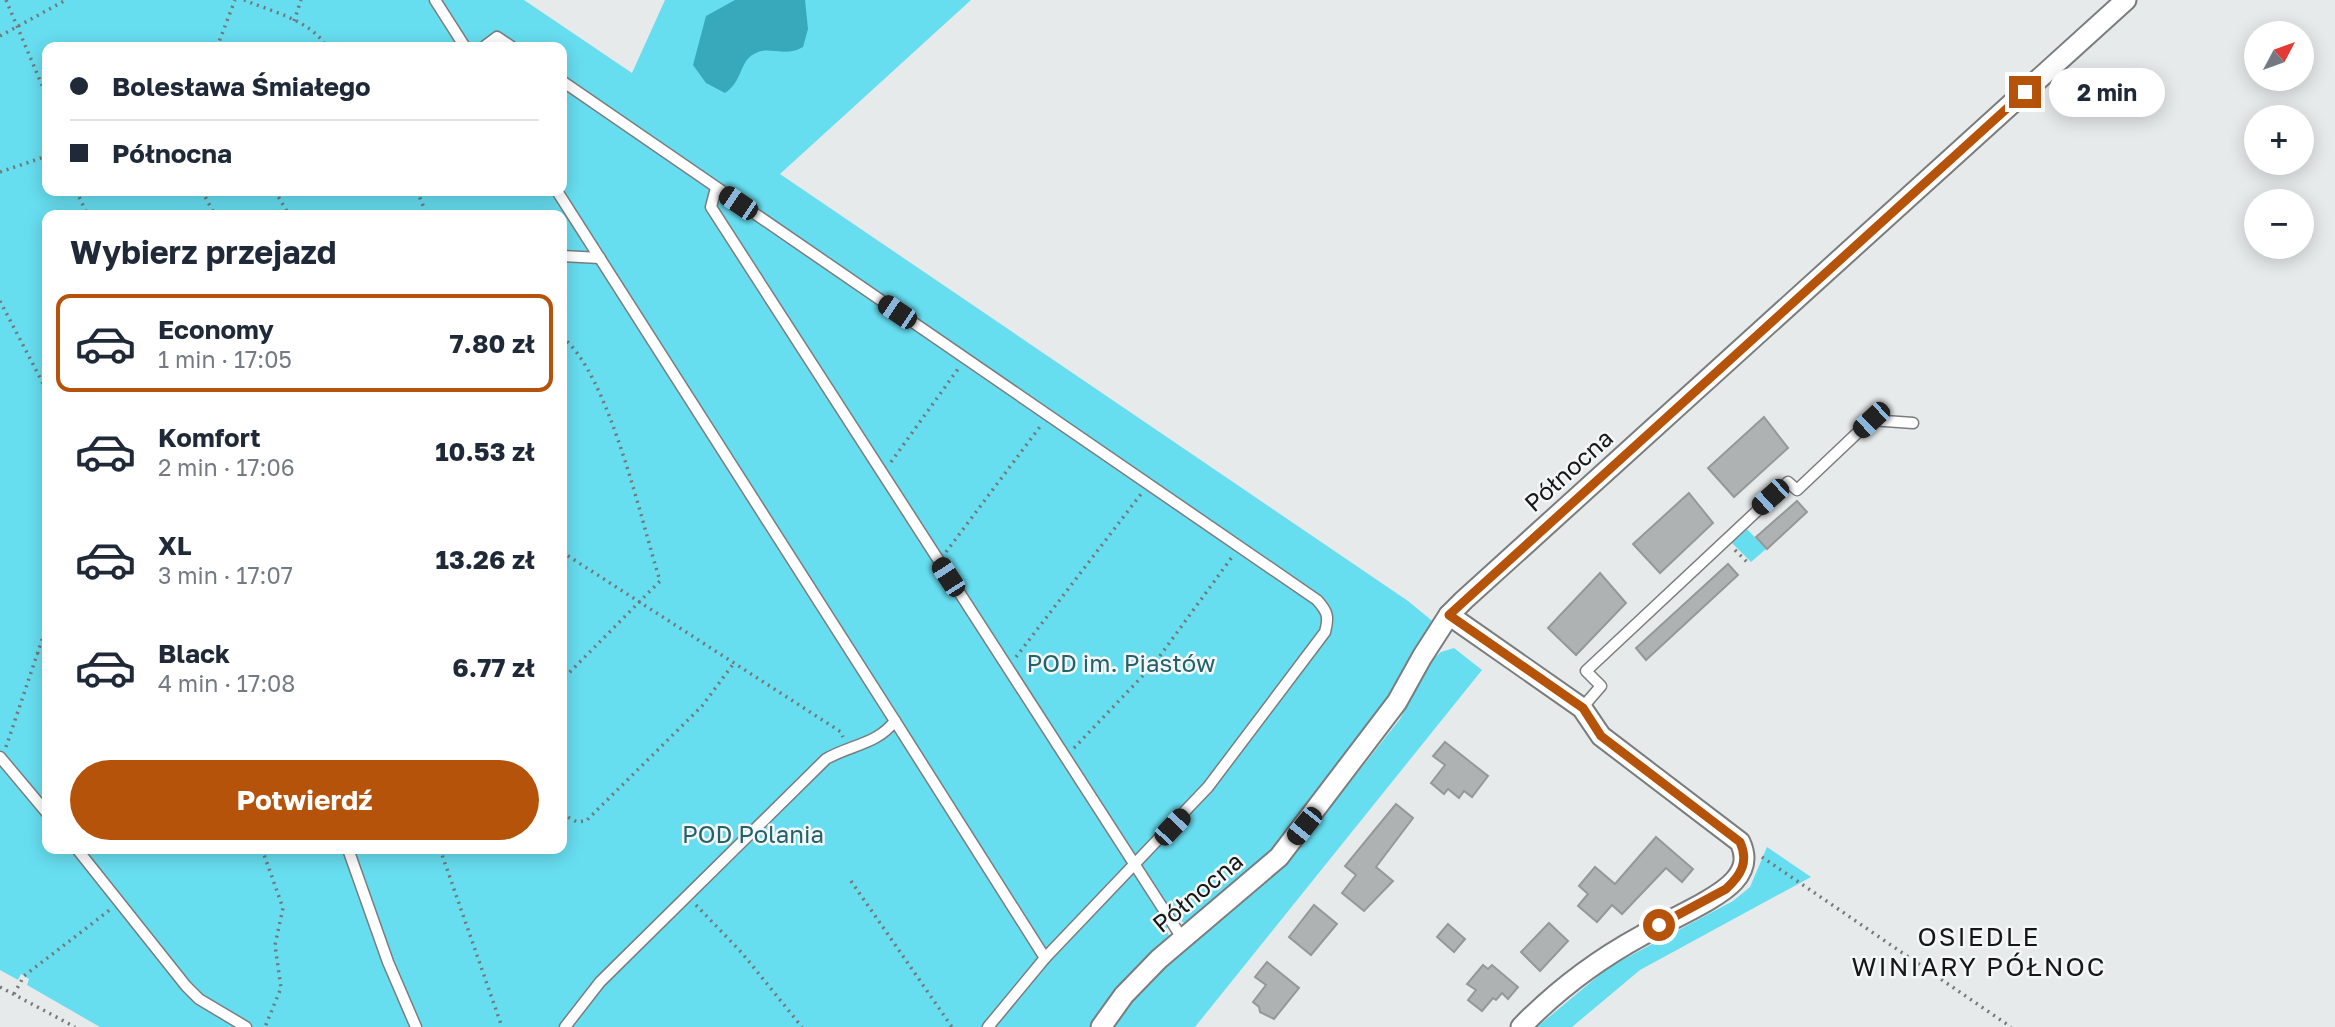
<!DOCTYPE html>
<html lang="pl">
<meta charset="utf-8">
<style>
body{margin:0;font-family:"Golos Text",sans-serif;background:#f6f6f7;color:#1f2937;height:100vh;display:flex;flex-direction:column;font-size:26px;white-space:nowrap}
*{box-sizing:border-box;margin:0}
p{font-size:23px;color:#747a83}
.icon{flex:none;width:38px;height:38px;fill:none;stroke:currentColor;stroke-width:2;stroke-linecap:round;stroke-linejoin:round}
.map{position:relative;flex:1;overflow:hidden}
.sheet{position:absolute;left:42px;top:210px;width:525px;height:644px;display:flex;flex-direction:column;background:#fff;border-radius:14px;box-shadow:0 4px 18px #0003}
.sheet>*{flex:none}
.guide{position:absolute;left:42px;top:42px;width:525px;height:154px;border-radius:14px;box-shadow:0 4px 18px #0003;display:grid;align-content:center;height:154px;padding:0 28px;background:#fff}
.needle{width:46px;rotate:49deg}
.controls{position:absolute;left:2244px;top:21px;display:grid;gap:14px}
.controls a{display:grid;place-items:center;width:70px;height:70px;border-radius:50%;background:#fff;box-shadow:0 4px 18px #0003;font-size:35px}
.end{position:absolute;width:32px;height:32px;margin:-16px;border:9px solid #b45309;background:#fff;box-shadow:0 0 0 4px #fff}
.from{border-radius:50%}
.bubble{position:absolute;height:49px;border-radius:24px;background:#fff;box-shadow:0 4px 18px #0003;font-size:23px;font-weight:700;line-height:49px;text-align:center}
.car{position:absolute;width:21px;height:42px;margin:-21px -10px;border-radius:9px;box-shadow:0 0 5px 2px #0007;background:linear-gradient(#222 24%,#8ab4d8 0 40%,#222 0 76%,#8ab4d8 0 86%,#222 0)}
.guide b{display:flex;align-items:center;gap:24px;height:66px;font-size:26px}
.guide b+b{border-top:2px solid #e0e1e3}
.guide i{width:18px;height:18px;background:#1f2937}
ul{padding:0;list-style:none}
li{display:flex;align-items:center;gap:21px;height:98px;margin:0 14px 10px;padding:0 14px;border:4px solid transparent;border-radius:14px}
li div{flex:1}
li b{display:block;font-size:26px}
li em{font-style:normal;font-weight:700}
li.selected{border-color:#b45309}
li>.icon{width:63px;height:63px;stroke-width:1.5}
h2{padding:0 28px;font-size:32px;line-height:84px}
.button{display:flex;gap:14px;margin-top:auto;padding:14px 28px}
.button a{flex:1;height:80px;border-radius:42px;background:#b45309;color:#fff;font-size:28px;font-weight:700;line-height:80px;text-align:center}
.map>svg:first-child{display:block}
</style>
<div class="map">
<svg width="2335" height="1027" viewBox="0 0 2335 1027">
<rect width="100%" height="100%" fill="#e6eaea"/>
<g fill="#67def0" fill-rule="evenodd">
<path d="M0,0h524l108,73 33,-73h306l-191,174 628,427 28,23 -41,67 -119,157 -89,76 -10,-5 -11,10 4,9 -54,56 -26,33h-990l-73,-42 2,-6 -8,-5 -3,6 -18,-10zM47,47h515v144h-515zM47,215h515v634h-515z"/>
<polygon points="1747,529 1766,549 1751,562 1732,543"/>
<polygon points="1454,648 1482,670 1195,1027 1112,1027 1134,997 1189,945 1288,861 1400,719 1429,663 1441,652"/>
<polygon points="1767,847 1811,877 1640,970 1572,1027 1537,1027 1609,967 1733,901 1750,887"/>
</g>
<path fill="#37a9ba" d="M735,0h70l3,29 -5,18c-18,11 -35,-2 -49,7 -15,8 -11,27 -29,39l-19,-10 -13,-18 13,-49z"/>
<g fill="#aeb2b3" stroke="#959899" stroke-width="2">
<polygon points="1764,417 1788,448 1734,497 1708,468"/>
<polygon points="1689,493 1713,523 1660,573 1633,544"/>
<polygon points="1797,501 1807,512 1767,549 1756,537"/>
<polygon points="1728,564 1738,575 1646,660 1636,648"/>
<polygon points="1600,573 1626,603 1576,655 1548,628"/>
<polygon points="1445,742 1488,776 1472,797 1464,791 1459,798 1448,789 1444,794 1431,783 1445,765 1433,756"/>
<polygon points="1396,804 1413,818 1376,867 1393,881 1364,911 1342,893 1356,875 1345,866"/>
<polygon points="1656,837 1693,869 1682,882 1666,868 1622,914 1612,905 1597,922 1578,906 1588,894 1579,886 1595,867 1615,884"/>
<polygon points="1314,905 1337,924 1311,955 1289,937"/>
<polygon points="1549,923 1568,941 1540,971 1521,952"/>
<polygon points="1448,924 1465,939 1454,952 1437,937"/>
<polygon points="1267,962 1299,988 1274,1019 1260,1012 1259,1007 1253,1002 1266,985 1255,977"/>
<polygon points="1483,965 1488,969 1492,965 1518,987 1508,999 1502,993 1496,1000 1493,998 1482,1011 1468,1000 1476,990 1467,984"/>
</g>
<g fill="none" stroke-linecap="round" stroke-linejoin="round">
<defs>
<g id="lane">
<polyline points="435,0 465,47"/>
<polyline points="485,46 497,37 512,47"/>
<path d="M562,81l755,519c11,12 12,17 8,32l-117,155 -163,171"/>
<polyline points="716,188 711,207 1182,938"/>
<path d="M557,191l338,530c-19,24 -43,23 -69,38l-226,223 -35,45"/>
<polyline points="562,256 600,258"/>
<polyline points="1582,708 1601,686 1586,671 1788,482 1797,490 1871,420 1913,423"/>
<polyline points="895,721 1045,958 988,1027"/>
<polyline points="0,757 47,813"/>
<polyline points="77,849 186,986 199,999 246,1027"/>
<polyline points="348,849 388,962 416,1027"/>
</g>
<g id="street">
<path d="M1449,615l133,93 19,28 139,106c7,15 5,27 -6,39 -17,19 -70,41 -93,55 -44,24 -85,55 -120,91"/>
<polyline points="1101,1027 1124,995 1159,959 1279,857 1397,702 1422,657 1449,615 1464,600 2126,0"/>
</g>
</defs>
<use href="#lane" stroke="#7a7d7e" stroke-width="13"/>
<use href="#street" stroke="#7a7d7e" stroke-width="23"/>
<g stroke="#747777" stroke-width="3.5" stroke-dasharray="2 5" stroke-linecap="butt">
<polyline points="6,0 47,97"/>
<path d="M244,0c29,12 66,20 83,47"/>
<polyline points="294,21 301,0"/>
<polyline points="0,36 66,0"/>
<polyline points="217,47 235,0"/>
<polyline points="0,172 47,156"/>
<polyline points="76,191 88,215"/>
<polyline points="202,191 215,215"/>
<polyline points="275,191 289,215"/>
<polyline points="417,191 427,215"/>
<polyline points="0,301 47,391"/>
<path d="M562,337c47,37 79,183 98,244l-98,99"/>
<polyline points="891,462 958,369"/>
<polyline points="1735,550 1749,564"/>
<polyline points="562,552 841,732 843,737"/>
<polyline points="946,552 1042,424"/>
<polyline points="37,653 47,657"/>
<polyline points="1016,657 1141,494"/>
<polyline points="6,747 47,625"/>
<polyline points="1074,748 1154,664 1232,557"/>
<polyline points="562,814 577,822 586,821 702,706 734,663"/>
<polyline points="262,849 283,908 275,945 281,988 265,1027"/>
<polyline points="440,849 502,1027"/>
<polyline points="1762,857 2011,1027"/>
<polyline points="851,881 952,1027"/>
<polyline points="696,905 742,953 802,1027"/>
<polyline points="0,987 75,1027"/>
<polyline points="14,994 24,976 111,909"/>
</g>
<use href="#lane" stroke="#fff" stroke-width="10"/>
<use href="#street" stroke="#fff" stroke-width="19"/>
</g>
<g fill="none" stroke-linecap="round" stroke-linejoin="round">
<path stroke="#b45309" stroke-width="9" d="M1659,925l67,-36c15,-14 23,-27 14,-47l-139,-106 -18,-28 -134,-93 576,-523"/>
</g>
<g text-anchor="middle" stroke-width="5" stroke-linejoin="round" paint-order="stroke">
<g font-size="24" fill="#151616" stroke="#f3f7f8">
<text transform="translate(1569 471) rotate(-42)" y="8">Północna</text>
<text transform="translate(1198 893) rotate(-40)" y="8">Północna</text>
</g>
<g font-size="24" fill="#24616a" stroke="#f3f7f8">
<text x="1121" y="672">POD im. Piastów</text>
<text x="753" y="843">POD Polania</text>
</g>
<g font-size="26" letter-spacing="2" fill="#151616" stroke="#f3f7f8">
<text x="1979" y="946">OSIEDLE<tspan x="1979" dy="30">WINIARY PÓŁNOC</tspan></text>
</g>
</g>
</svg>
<div class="controls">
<a><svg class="needle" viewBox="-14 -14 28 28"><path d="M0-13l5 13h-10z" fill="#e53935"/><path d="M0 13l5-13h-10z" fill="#747a83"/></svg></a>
<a>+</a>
<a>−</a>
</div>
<i class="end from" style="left:1659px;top:925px"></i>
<i class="end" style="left:2025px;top:92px"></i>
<div class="bubble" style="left:2049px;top:68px;width:116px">2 min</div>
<i class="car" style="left:738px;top:203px;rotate:304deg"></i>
<i class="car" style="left:897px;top:312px;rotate:304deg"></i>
<i class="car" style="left:1871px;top:420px;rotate:227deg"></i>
<i class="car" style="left:1770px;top:497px;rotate:228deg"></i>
<i class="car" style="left:948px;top:577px;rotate:327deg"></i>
<i class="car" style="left:1304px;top:826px;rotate:219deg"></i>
<i class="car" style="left:1172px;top:827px;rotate:43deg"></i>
<div class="guide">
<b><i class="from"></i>Bolesława Śmiałego</b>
<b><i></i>Północna</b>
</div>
<section class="sheet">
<h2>Wybierz przejazd</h2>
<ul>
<li class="selected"><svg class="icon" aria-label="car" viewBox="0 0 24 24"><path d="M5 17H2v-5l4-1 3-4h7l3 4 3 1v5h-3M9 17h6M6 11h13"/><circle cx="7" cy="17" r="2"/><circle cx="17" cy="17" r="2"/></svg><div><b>Economy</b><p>1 min · 17:05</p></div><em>7.80 zł</em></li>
<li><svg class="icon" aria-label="car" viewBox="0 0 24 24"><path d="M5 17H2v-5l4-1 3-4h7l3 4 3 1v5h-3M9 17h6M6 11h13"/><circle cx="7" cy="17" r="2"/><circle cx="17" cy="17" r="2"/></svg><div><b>Komfort</b><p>2 min · 17:06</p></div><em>10.53 zł</em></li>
<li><svg class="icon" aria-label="car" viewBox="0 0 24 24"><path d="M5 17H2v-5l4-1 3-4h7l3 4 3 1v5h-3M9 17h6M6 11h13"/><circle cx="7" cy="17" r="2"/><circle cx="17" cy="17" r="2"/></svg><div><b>XL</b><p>3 min · 17:07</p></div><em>13.26 zł</em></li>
<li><svg class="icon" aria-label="car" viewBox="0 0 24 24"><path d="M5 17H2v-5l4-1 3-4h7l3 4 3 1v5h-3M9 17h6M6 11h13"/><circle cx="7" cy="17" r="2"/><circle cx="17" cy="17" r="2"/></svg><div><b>Black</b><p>4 min · 17:08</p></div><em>6.77 zł</em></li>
</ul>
<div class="button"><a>Potwierdź</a></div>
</section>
</div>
